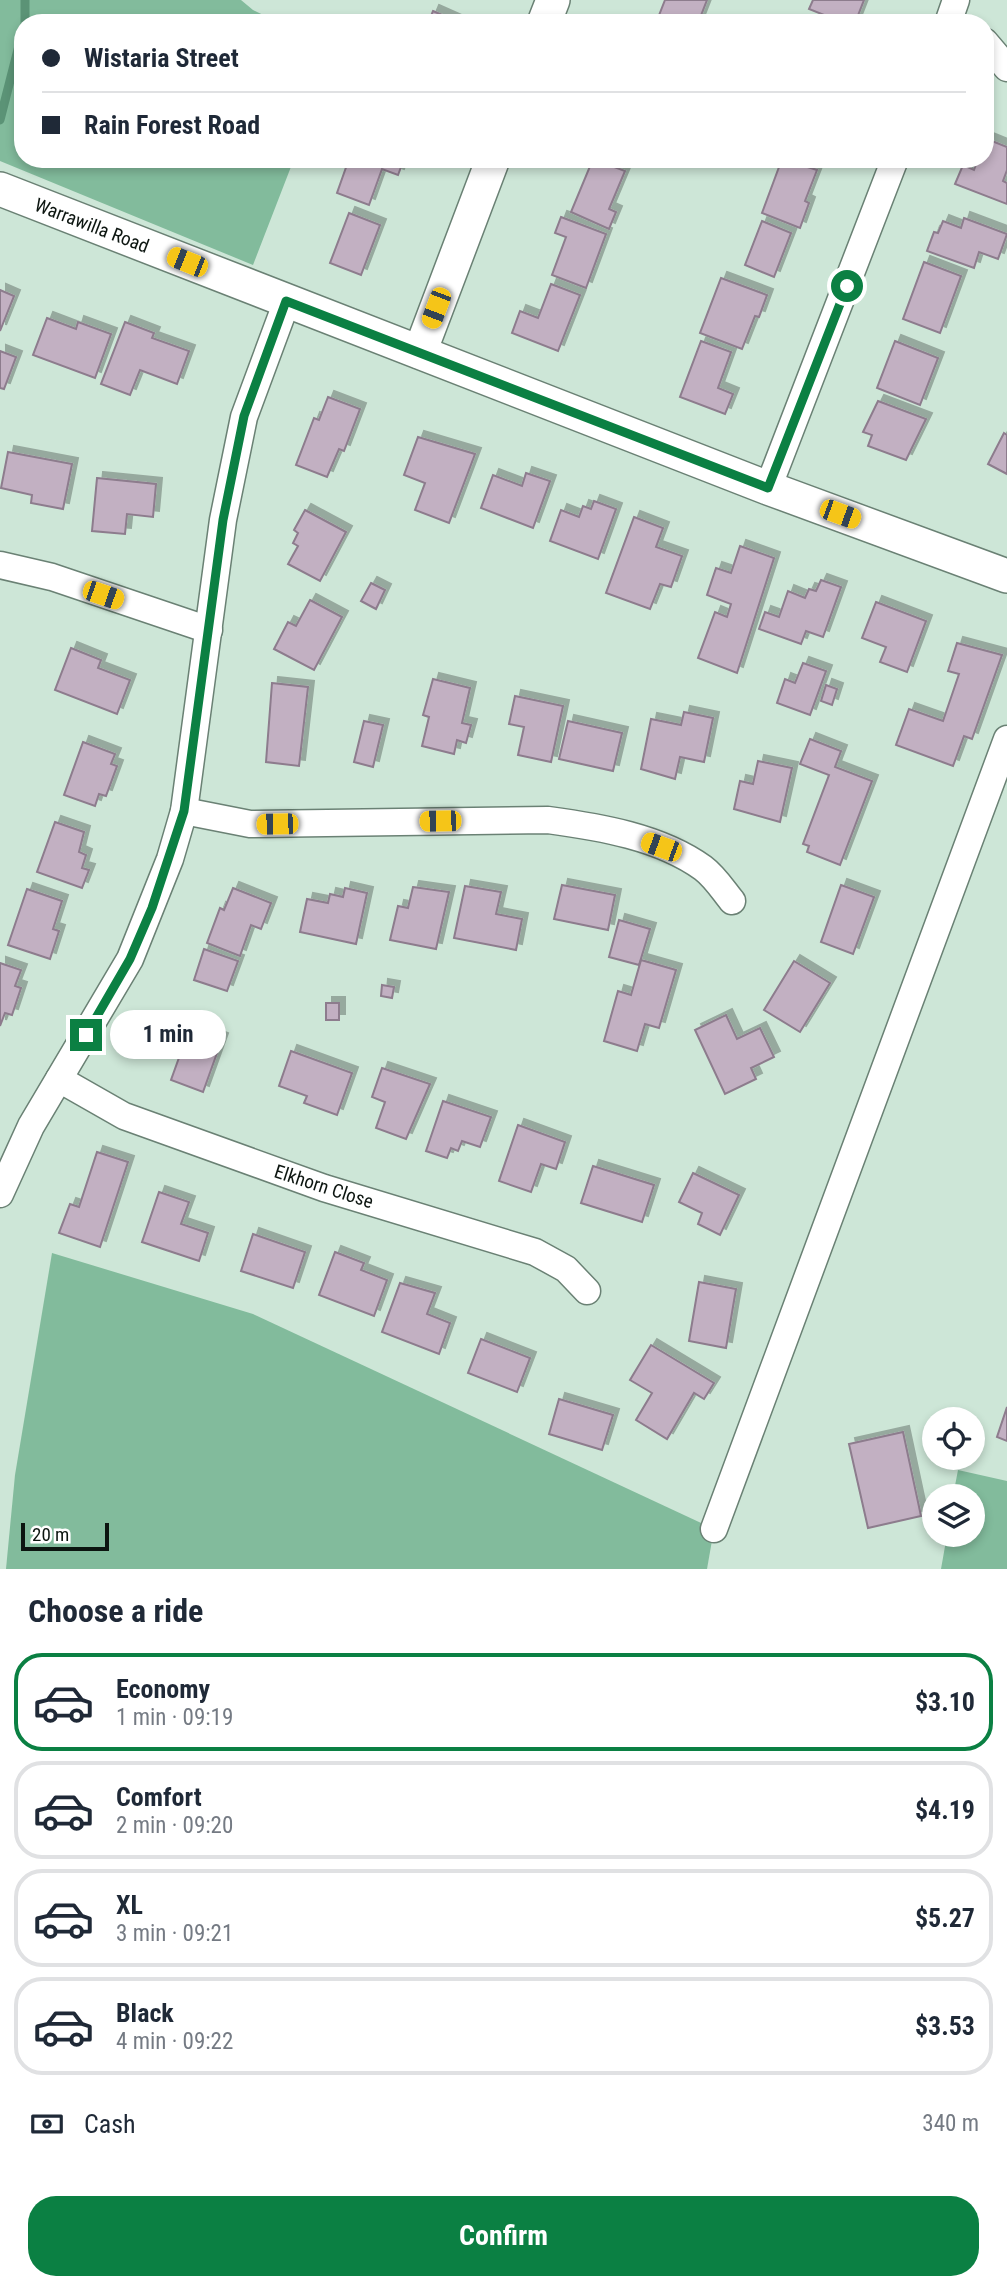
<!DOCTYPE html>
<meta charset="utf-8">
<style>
body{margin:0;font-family:"Roboto Condensed",sans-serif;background:#f6f6f7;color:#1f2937;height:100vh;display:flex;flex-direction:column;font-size:26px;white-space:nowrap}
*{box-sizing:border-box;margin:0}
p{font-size:23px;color:#747a83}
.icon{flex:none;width:38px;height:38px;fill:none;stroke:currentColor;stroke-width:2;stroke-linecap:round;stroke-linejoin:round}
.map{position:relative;height:1569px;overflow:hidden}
.drawer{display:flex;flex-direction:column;background:#fff;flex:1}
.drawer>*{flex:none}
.guide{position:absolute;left:14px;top:14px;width:980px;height:154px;border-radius:28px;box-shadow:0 4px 10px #0003;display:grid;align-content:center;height:154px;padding:0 28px;background:#fff}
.buttons{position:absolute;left:922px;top:1407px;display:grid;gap:14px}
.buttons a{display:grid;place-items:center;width:63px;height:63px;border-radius:50%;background:#fff;box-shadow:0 4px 10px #0003;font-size:35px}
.scale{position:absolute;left:21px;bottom:18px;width:88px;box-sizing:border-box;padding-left:7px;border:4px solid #0c1510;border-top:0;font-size:19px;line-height:24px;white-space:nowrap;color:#0c1510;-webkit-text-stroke:5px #fff;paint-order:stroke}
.end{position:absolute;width:32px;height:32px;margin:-16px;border:9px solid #0b8043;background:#fff;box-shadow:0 0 0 4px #fff}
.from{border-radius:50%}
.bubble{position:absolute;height:49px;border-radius:24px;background:#fff;box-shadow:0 4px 10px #0003;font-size:23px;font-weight:700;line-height:49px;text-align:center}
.car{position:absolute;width:21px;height:42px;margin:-21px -10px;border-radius:9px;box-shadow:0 0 5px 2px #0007;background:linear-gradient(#f5c518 24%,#345 0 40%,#f5c518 0 76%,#345 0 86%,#f5c518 0)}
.guide b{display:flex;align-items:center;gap:24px;height:66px;font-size:26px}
.guide b+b{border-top:2px solid #e0e1e3}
.guide i{width:18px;height:18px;background:#1f2937}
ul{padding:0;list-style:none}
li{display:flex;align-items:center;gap:21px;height:98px;margin:0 14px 10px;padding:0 14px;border:4px solid #e0e1e3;border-radius:28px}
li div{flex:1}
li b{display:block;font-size:26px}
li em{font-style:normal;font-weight:700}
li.active{border-color:#0b8043}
li>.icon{width:63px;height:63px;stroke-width:1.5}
h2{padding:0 28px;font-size:32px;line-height:84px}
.pay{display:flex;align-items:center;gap:18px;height:77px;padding:0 28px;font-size:26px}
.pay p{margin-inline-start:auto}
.button{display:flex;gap:14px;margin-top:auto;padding:14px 28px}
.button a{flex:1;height:80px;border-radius:28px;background:#0b8043;color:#fff;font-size:28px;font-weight:700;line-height:80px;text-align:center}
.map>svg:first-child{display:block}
</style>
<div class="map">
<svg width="1007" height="1569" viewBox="0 0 1007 1569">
<defs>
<filter id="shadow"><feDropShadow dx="6" dy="-6" stdDeviation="0" flood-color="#0004"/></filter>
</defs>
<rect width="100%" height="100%" fill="#cde6d7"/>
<g fill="#82bb9c">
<polygon points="0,0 241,0 253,10 280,23 23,23 23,159 294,159 253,265 0,161"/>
<polygon points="52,1253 253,1314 714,1529 707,1569 6,1569 15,1475"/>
<polygon points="958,1470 1007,1481 1007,1569 941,1569 947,1535 973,1535 973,1496 953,1496"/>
</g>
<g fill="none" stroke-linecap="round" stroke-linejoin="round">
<g stroke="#5b9376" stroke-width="9">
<polyline points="25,23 25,0"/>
<polyline points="0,120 23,30"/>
</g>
</g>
<g fill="#c2b0c2" stroke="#8d7c8d" stroke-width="2" filter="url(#shadow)">
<polygon points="665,0 707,0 698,23 656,23"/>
<polygon points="813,0 864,0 855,23 844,23 809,9"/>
<polygon points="433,11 460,23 428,23"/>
<polygon points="987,139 1007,147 1007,170 1003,181 1007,183 1007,204 955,184 963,165 974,170 978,159 985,159"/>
<polygon points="349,159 404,159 398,175 382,169 369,205 337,193"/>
<polygon points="593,159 625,171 609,209 616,212 609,229 571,212"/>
<polygon points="782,159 817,170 805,201 809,203 800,228 762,213"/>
<polygon points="349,213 380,225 361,275 330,263"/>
<polygon points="561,217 606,234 586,288 552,275 566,237 555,233"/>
<polygon points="964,218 1007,234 998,259 979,252 974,268 927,251 934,232 938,233 943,221 961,228"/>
<polygon points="762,221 791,233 774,277 745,265"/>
<polygon points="924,262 961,276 940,333 903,319"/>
<polygon points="721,278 767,295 759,317 755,316 742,349 700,333"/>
<polygon points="551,284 580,295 558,351 512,333 520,311 538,318"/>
<polygon points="0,290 14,296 0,331"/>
<polygon points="47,318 76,329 78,322 111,334 95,378 33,355"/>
<polygon points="125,322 154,333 152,338 189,351 177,384 140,370 130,395 101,384"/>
<polygon points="701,341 731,352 718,388 733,394 725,414 680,397"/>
<polygon points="895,341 938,358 920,405 877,388"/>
<polygon points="0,351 16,357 4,389 0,388"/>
<polygon points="328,397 360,409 344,451 339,449 327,477 296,465 314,418 319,420"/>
<polygon points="878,401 926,419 906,460 868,446 872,435 863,432"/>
<polygon points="1004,433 1007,435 1007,474 988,464"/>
<polygon points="418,437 475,454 449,523 415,510 425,483 404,475"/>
<polygon points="8,452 72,464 63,509 31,503 32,495 1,488"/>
<polygon points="526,473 550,481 533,528 481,508 493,475 522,486"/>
<polygon points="97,478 156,484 153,517 127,514 125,534 92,531"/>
<polygon points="594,501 616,509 598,559 550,541 561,510 579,517 583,506 591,509"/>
<polygon points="305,510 346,532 320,581 288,564 298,546 293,543 298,533 294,530"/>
<polygon points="634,517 663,528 656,547 682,556 671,587 660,584 650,609 606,593"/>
<polygon points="740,546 774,558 737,673 698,658 715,612 727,617 731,604 707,595 716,568 731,573"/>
<polygon points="821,580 841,587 823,637 806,631 801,644 759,629 765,612 779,617 788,591 805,598 809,589 816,591"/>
<polygon points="371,583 385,590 376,609 361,601"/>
<polygon points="310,600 342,617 314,670 274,649 288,622 296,626"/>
<polygon points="876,602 926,621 907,672 880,662 886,647 862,638"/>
<polygon points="957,643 1002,655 972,739 964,736 953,766 896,745 909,709 943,721 959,674 948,671"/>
<polygon points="71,648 101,660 98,668 130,680 117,714 55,690"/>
<polygon points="803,663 826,671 810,715 777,703 785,679 795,683"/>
<polygon points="433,679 470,688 462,723 471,725 466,743 457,740 454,754 422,746 429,717 423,715"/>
<polygon points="272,683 308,687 299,766 266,762"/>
<polygon points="826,685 837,689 832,705 821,701"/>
<polygon points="515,696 563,706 551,762 518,755 524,727 509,724"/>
<polygon points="684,712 713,718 704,762 680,757 675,779 641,769 651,719 681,725"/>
<polygon points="364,721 383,725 373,767 354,762"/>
<polygon points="568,721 622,733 613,771 559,759"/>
<polygon points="810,739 841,751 835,767 872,781 840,865 807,852 809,846 803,844 829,775 800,764"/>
<polygon points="83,742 115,754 111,764 117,766 106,796 99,794 95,806 64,795"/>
<polygon points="758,761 792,768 780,822 734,809 740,781 753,784"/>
<polygon points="55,822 84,832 79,852 86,855 82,868 89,870 82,888 37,872"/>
<polygon points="562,885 615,895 608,930 554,919"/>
<polygon points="841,885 874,897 853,954 821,942"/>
<polygon points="465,886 501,892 496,914 522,919 516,950 454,938"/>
<polygon points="413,887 449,892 436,949 390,940 398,906 408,908"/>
<polygon points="233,888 271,903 261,929 251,925 240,956 207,943 220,908 224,910"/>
<polygon points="345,888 367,893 356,944 300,932 307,899 328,903 330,894 343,897"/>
<polygon points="27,889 62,901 53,929 59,931 50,959 8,945"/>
<polygon points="619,920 650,929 639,965 609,957"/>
<polygon points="204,949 238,961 227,991 194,980"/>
<polygon points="641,960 676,970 659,1028 645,1024 637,1051 604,1041 618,991 631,995"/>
<polygon points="794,961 830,983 800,1032 764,1010"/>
<polygon points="0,963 21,970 15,986 21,988 12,1015 5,1013 0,1026"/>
<polygon points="382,985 394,987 392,998 381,996"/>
<rect x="326" y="1003" width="13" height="17"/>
<polygon points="726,1015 737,1039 760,1028 774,1057 751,1068 756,1079 725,1094 695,1030"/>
<polygon points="170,1019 222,1039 203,1092 171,1080 181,1052 161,1045"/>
<polygon points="291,1051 352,1073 337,1115 304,1103 307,1096 279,1086"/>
<polygon points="382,1068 430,1084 406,1139 376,1128 385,1102 372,1097"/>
<polygon points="443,1101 491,1117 480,1147 462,1141 458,1151 451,1148 447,1158 426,1151"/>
<polygon points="518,1125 565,1142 556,1169 541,1164 531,1192 499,1181"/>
<polygon points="97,1152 128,1162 100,1247 59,1233 70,1204 79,1207"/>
<polygon points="593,1166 654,1185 642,1222 581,1203"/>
<polygon points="693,1173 739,1195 720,1235 698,1224 702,1213 679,1202"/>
<polygon points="159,1192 189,1202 181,1224 208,1233 199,1261 142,1242"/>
<polygon points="253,1234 305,1252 293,1288 241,1271"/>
<polygon points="335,1252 364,1263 361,1270 387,1280 374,1316 319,1295"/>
<polygon points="699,1282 736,1289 726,1348 689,1341"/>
<polygon points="400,1283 435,1293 427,1314 450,1323 439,1354 382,1332"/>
<polygon points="481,1339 530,1358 517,1392 468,1373"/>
<polygon points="651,1345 714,1383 704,1399 694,1393 667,1439 636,1420 652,1393 630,1380"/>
<polygon points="559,1399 613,1415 602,1450 549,1434"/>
<polygon points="1007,1407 1007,1441 997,1437"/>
<polygon points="903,1432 921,1516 868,1528 849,1444"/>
</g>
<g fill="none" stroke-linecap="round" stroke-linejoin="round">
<defs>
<g id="minor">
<polyline points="948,23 956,0"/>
<polyline points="985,42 1007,68"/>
<polyline points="768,488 895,159"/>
<polyline points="0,565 52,577 209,630"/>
<path d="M184,811l66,13 298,-4c52,7 112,17 155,48 12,9 20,22 29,33"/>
<polyline points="59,1079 124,1116 324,1188 535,1252 566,1269 587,1291"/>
<polyline points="0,1194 31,1126 130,959 170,859 184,811 223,520 244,417 287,301"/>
<polyline points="714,1529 1007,739"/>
</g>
<g id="tertiary">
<polyline points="544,23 553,0"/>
<polyline points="0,189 768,488 1007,576"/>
<polyline points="420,352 493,159"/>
</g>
</defs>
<use href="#minor" stroke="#6a8174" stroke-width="29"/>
<use href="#tertiary" stroke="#6a8174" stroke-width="36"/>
<use href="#minor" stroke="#fff" stroke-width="26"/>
<use href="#tertiary" stroke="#fff" stroke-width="33"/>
</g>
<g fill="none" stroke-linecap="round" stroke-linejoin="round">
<polyline stroke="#0b8043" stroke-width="9" points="86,1035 130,959 152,908 184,811 223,520 244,416 286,301 768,488 847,286"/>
</g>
<g text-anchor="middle" stroke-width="7" stroke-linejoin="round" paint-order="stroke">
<g font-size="19" fill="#0c1510" stroke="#fff">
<text transform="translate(92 225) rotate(21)" y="7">Warrawilla Road</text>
<text transform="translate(324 1186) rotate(18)" y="7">Elkhorn Close</text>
</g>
</g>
</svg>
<div class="buttons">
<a><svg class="icon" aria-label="locate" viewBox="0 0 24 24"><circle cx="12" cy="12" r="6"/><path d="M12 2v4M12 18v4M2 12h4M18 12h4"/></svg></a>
<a><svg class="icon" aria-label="layers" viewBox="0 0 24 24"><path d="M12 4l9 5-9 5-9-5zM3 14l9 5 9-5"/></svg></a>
</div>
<div class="scale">20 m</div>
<i class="end from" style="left:847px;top:286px"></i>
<i class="end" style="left:86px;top:1035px"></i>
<div class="bubble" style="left:110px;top:1010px;width:116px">1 min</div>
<i class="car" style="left:187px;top:262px;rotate:292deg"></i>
<i class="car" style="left:436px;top:308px;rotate:201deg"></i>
<i class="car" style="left:840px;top:514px;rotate:110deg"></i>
<i class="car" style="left:103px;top:595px;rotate:109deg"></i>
<i class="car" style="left:440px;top:821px;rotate:269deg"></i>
<i class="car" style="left:277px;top:824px;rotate:269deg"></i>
<i class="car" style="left:661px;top:847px;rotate:290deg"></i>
<div class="guide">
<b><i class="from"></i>Wistaria Street</b>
<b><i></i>Rain Forest Road</b>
</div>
</div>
<section class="drawer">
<h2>Choose a ride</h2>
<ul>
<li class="active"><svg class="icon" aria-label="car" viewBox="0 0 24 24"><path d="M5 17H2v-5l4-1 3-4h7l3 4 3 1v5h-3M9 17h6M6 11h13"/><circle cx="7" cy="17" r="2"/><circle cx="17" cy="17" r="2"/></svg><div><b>Economy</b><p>1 min · 09:19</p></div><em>$3.10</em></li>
<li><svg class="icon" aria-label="car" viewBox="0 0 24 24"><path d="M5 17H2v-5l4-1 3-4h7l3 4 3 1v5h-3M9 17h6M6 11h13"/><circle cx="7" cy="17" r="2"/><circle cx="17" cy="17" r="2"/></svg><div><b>Comfort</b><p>2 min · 09:20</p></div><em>$4.19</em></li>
<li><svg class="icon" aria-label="car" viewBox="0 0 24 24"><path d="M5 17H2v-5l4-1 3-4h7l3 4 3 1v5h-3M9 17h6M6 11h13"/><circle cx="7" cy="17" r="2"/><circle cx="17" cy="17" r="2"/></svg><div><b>XL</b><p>3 min · 09:21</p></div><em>$5.27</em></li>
<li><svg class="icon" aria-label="car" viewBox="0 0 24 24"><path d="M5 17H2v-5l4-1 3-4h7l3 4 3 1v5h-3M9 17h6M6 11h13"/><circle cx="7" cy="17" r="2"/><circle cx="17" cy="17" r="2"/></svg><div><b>Black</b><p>4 min · 09:22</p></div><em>$3.53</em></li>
</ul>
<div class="pay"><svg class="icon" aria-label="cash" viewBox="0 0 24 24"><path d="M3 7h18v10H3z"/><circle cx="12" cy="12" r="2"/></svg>Cash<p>340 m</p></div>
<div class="button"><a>Confirm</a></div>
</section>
